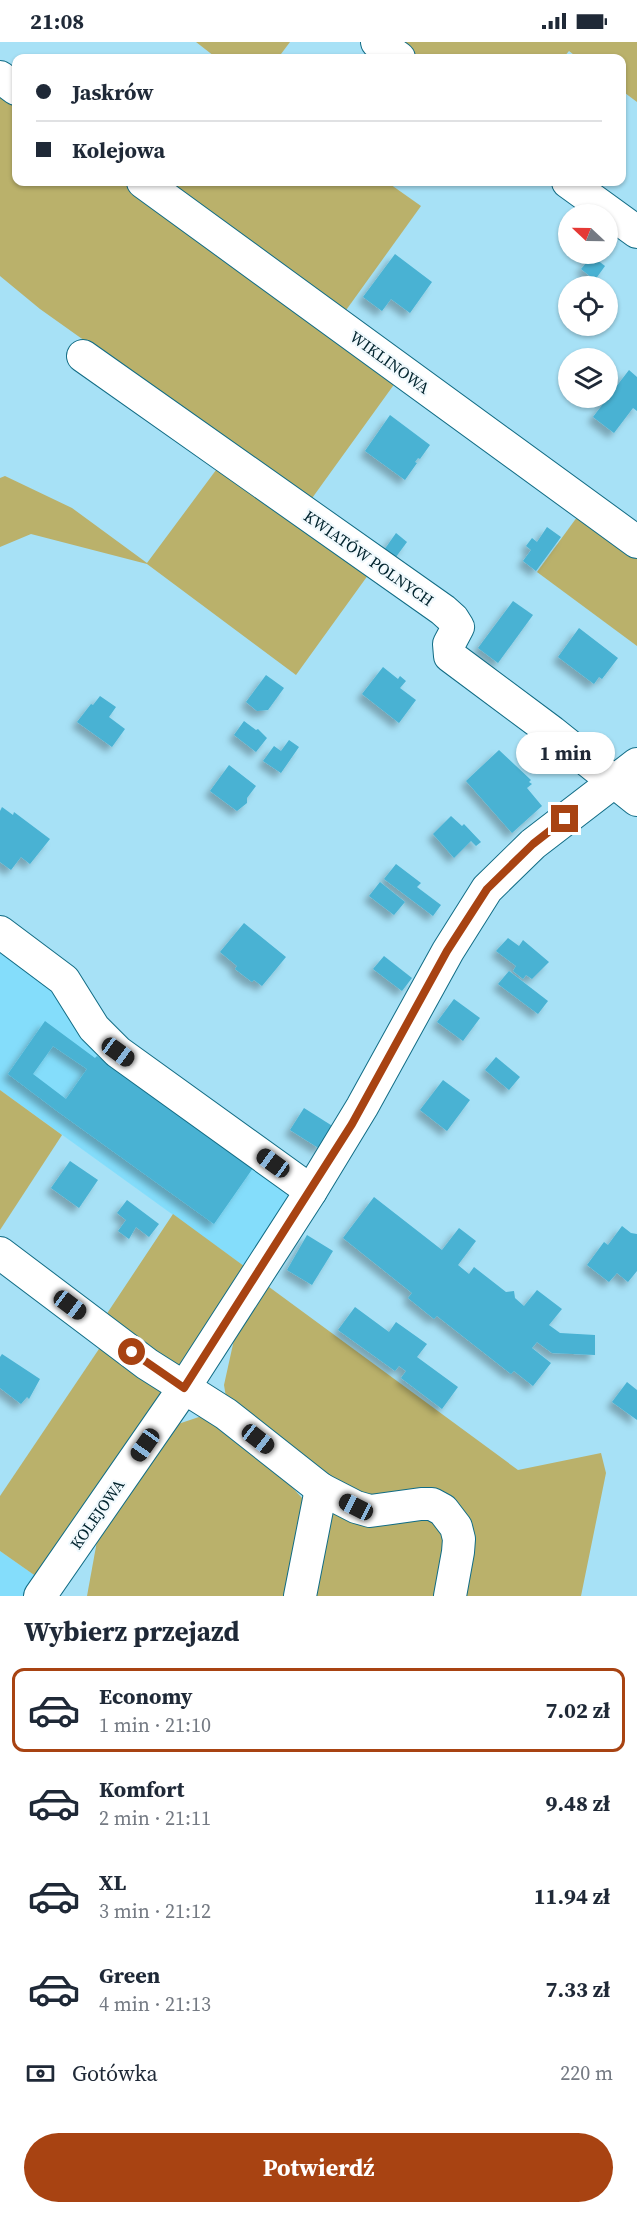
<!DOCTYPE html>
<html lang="pl">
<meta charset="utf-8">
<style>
body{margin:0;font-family:"Source Serif 4",serif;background:#f2f2f3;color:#1f2937;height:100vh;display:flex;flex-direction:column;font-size:22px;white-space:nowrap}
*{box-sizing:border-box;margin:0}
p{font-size:20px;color:#747a83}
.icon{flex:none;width:33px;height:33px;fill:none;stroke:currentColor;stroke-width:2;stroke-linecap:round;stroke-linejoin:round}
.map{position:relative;height:1554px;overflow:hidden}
.details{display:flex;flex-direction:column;background:#fff;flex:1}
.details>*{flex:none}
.hud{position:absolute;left:12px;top:12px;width:614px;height:132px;border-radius:12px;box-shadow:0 2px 4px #0004;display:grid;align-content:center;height:132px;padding:0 24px;background:#fff}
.needle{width:39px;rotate:292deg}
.controls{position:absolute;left:558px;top:162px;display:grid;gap:12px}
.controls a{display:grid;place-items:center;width:60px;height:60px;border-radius:50%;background:#fff;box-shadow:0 2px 4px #0004;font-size:30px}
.end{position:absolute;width:27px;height:27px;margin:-14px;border:8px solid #a84312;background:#fff;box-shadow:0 0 0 3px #fff}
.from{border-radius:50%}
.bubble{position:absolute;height:42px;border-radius:21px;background:#fff;box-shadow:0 2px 4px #0004;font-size:20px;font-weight:700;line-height:42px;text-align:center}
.car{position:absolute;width:18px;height:36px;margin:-18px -9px;border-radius:8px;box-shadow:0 0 4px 2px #0007;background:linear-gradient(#222 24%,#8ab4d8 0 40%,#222 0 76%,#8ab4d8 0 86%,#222 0)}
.hud b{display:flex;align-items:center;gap:21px;height:57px;font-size:22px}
.hud b+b{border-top:2px solid #e0e1e3}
.hud i{width:15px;height:15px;background:#1f2937}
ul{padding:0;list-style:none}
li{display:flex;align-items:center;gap:18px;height:84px;margin:0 12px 9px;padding:0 12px;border:3px solid transparent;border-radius:12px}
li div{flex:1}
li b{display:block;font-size:22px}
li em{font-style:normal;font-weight:700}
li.on{border-color:#a84312}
li>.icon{width:54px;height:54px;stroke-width:1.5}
h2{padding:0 24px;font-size:27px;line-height:72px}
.pay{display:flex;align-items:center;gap:15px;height:66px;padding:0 24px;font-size:22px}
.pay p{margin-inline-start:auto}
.action{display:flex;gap:12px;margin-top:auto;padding:12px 24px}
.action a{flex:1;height:69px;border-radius:36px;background:#a84312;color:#fff;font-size:24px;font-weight:700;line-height:69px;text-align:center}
.status{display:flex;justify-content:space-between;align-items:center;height:42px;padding:0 30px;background:#fff;direction:ltr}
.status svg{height:16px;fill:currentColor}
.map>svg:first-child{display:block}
</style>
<div class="status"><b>21:08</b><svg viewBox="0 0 49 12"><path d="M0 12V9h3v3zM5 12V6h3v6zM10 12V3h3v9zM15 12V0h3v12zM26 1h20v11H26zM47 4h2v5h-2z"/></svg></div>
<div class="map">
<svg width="637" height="1554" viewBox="0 0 637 1554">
<defs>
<filter id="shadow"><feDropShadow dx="-5.5" dy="5.5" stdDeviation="3" flood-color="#0004"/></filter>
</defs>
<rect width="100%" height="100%" fill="#a7e1f6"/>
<g fill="#84ddfb">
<polygon points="0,904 298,1150 248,1227 0,1048"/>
<polygon points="0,1509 37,1535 24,1554 0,1554"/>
</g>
<g fill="#bab16b">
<polygon points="196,0 290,0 278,16 212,16 214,14"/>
<polygon points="395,0 637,0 637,60 621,48 621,16 578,16 569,9 563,16 418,16"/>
<polygon points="0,47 16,59 16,140 127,140 398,337 310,459 40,267 0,234"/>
<polygon points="164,140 387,140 421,164 344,271"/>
<polygon points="222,420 371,529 296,633 147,522 31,492 0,505 0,436 5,434 72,466 147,521"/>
<polygon points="580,471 637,512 637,604 537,530"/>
<polygon points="0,1048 62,1093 0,1188"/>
<polygon points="173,1172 248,1227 246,1231 239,1230 232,1242 236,1246 187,1324 175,1327 104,1276"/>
<polygon points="265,1242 518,1428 601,1411 606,1431 581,1554 458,1554 464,1487 389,1460 341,1448 226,1355 224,1343 235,1293"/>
<polygon points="105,1298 169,1347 37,1535 0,1509 0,1454"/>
<polygon points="199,1375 217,1379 253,1403 303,1457 304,1470 287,1554 87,1554 99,1488 178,1382"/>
<polygon points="329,1462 422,1470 447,1482 444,1554 311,1554"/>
</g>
<g fill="#48b2d3" fill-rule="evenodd" filter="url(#shadow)">
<polygon points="395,212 432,240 410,271 391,257 382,269 363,255"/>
<polygon points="592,214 605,224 595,238 581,227"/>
<polygon points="629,328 637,335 637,369 633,366 614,391 593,375"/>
<polygon points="390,373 430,403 420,417 418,416 415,420 417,421 405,438 365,409"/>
<polygon points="547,485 561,495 536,529 523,519 531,508 526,504 532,496 537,500"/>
<polygon points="396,491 407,500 393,519 382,511"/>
<polygon points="513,559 533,573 498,621 478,606"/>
<polygon points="579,586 618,616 602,637 599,635 594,642 558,615"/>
<polygon points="383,625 398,637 400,634 406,639 400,646 416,658 399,681 362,652"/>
<polygon points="266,633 284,646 268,668 257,669 246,660"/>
<polygon points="100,654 116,665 109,675 125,687 112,705 77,680 91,662 93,663"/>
<polygon points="244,679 256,688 258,687 267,696 256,710 234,693"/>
<polygon points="289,698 299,705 281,731 263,719 274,704 281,709"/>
<polygon points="499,708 531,738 529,740 532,742 527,746 542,764 512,791 466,739"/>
<polygon points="229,723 256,744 247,756 247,761 237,769 210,749"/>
<polygon points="2,765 13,773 14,770 50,797 30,822 21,815 11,828 0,820 0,769"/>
<polygon points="451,774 462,784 464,782 481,800 476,804 471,799 454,816 433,792"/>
<polygon points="396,822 421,841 417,845 441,863 433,874 384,837"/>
<polygon points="380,840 405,860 394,873 369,854"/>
<polygon points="244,881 286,915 262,944 254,938 252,940 235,927 237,924 220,910"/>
<polygon points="508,896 519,904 523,898 549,920 532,937 526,933 523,937 513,929 516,924 496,909"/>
<polygon points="384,914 412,936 402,949 373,927"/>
<polygon points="509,929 548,959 538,972 498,942"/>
<polygon points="454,957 480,976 463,999 437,980"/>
<path d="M45,979l50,37 2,-2 156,112 -39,56 -157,-113 -49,-37zM53,1004l34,23 -21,30 -33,-25z"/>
<polygon points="496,1015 520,1035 509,1048 485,1028"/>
<polygon points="443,1038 470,1058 447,1089 420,1068"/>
<polygon points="304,1066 334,1085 320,1107 290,1088"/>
<polygon points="70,1119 98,1138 79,1166 51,1146"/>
<polygon points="374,1155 442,1208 459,1186 476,1199 458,1223 469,1232 474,1225 506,1250 514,1249 515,1256 524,1264 537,1248 562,1267 549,1283 560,1291 595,1293 595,1313 552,1311 537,1300 532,1306 551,1321 533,1344 514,1329 511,1332 437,1274 434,1277 408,1256 412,1251 343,1196"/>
<polygon points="127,1158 159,1182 149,1195 136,1185 129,1197 118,1189 126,1178 117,1171"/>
<polygon points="622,1184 631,1191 637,1192 637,1229 628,1240 617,1231 609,1240 587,1223 604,1200 608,1203"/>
<polygon points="307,1193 333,1209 312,1243 287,1228"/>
<polygon points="355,1265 389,1290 396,1280 427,1302 417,1315 458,1345 442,1367 401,1336 406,1329 399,1324 395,1329 338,1288"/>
<polygon points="2,1312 40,1337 29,1357 27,1355 21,1362 0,1346 0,1315"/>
<polygon points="627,1340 637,1348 637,1378 612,1360"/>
</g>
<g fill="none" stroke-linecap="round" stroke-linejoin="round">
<defs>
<g id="minor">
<polyline points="377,0 399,16"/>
<polyline points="0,35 16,47"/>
<polyline points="143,140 637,500"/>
<polyline points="568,140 637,190"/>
<polyline points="83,314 443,568 453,577 458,585 449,602 450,614 552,690 637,758"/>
<polyline points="0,890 64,938 94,986 118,1010 311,1149"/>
<polyline points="0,1211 147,1322 226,1372 321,1447 356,1465 370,1469 421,1462 432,1462 443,1468 456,1485 459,1497 458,1510 450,1554"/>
<polyline points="40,1554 184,1346 311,1149 362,1065 448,909 487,847 533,802 637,722"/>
<polyline points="300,1554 321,1447"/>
</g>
</defs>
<use href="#minor" stroke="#116c85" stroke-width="34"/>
<use href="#minor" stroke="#fff" stroke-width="32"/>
</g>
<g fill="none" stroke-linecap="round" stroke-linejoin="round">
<polyline stroke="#a84312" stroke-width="8" points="132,1310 184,1346 352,1082 447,909 487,847 533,802 565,777"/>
</g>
<g text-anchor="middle" stroke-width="4.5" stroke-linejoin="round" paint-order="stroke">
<g font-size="16" fill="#00232d" stroke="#f0f9fd">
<text transform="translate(390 320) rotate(36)" y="6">WIKLINOWA</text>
<text transform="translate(369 516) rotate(35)" y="6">KWIATÓW POLNYCH</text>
<text transform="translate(97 1472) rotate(-55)" y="6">KOLEJOWA</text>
</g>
</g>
</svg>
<div class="controls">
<a><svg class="needle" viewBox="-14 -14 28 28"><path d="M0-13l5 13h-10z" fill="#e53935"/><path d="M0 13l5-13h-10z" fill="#747a83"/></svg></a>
<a><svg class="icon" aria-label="locate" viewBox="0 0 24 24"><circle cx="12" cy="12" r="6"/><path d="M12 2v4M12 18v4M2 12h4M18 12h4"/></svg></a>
<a><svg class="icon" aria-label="layers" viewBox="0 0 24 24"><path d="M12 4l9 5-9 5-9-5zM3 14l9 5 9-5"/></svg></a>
</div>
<i class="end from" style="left:132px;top:1310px"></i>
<i class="end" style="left:565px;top:777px"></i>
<div class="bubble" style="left:516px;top:690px;width:99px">1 min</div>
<i class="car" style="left:118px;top:1010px;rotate:126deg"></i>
<i class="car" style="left:273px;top:1121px;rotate:306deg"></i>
<i class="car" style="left:70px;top:1263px;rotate:127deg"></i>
<i class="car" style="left:258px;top:1397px;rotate:128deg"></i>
<i class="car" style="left:145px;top:1403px;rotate:215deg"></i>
<i class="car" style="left:356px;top:1465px;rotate:297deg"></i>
<div class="hud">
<b><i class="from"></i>Jaskrów</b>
<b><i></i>Kolejowa</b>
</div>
</div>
<section class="details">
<h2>Wybierz przejazd</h2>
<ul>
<li class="on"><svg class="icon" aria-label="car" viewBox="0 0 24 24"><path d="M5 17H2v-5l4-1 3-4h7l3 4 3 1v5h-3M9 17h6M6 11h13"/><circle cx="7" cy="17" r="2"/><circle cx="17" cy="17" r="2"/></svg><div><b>Economy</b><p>1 min · 21:10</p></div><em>7.02 zł</em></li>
<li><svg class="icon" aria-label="car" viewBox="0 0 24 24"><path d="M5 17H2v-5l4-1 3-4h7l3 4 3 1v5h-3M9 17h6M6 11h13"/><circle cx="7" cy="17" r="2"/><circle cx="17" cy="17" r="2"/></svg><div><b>Komfort</b><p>2 min · 21:11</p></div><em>9.48 zł</em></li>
<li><svg class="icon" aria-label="car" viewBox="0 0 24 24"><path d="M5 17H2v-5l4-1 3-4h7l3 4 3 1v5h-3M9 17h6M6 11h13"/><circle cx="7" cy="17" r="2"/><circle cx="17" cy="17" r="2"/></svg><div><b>XL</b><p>3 min · 21:12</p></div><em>11.94 zł</em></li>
<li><svg class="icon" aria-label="car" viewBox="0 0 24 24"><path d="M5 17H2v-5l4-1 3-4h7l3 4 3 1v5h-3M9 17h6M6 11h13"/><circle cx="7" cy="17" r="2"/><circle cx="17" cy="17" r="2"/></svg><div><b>Green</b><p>4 min · 21:13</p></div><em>7.33 zł</em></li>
</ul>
<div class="pay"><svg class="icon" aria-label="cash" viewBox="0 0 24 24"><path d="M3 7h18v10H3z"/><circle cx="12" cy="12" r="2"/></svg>Gotówka<p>220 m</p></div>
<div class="action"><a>Potwierdź</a></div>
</section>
